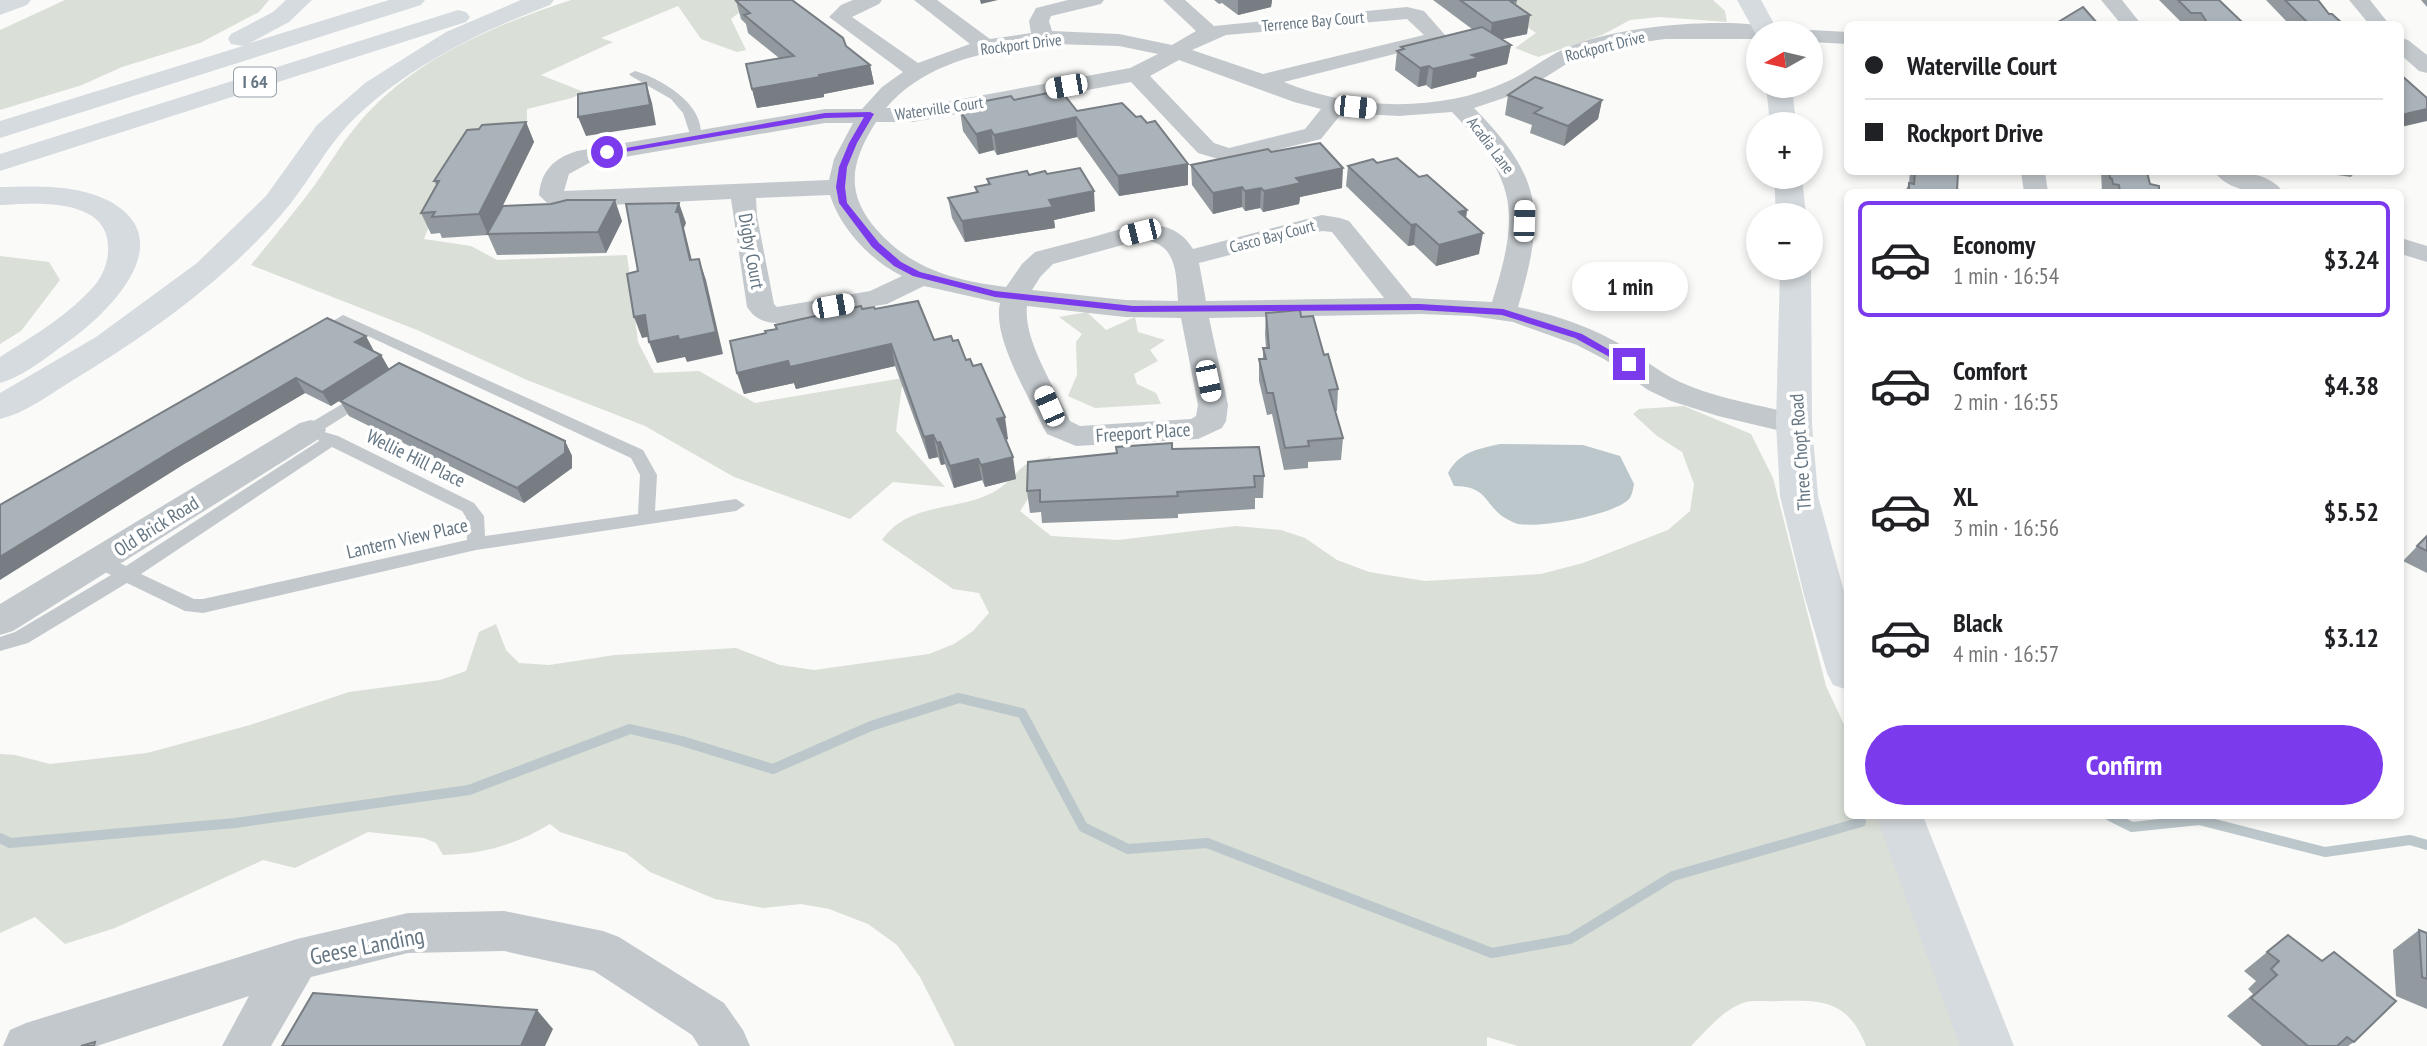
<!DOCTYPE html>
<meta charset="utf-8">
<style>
body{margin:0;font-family:"PT Sans Narrow",sans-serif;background:#f6f6f6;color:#202124;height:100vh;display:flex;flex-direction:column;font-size:26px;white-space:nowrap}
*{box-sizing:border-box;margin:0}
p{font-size:23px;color:#757577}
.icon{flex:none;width:38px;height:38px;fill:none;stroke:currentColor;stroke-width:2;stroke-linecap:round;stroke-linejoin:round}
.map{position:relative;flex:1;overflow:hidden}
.details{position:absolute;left:1844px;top:189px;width:560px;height:630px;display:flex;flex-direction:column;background:#fff;border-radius:10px;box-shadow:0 4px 10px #0003}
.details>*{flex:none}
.banner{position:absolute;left:1844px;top:21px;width:560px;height:154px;border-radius:10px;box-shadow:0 4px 10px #0003;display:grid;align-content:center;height:154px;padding:0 21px;background:#fff}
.needle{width:46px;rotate:262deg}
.buttons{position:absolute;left:1746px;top:21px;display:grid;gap:14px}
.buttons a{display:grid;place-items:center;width:77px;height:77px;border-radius:50%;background:#fff;box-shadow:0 4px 10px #0003;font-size:35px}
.end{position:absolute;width:32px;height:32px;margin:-16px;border:9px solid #7c3aed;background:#fff;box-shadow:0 0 0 4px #fff}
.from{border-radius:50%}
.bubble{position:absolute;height:49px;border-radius:24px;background:#fff;box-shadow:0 4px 10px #0003;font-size:23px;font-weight:700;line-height:49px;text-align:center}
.car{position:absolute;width:21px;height:42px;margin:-21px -10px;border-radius:9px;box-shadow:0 0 5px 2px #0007;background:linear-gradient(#fff 24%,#345 0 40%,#fff 0 76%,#345 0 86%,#fff 0)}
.banner b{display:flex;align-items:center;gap:24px;height:66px;font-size:26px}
.banner b+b{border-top:2px solid #e0e0e0}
.banner i{width:18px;height:18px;background:#202124}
ul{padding:12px 0 0;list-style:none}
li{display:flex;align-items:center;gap:21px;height:116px;margin:0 14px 10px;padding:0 7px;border:4px solid transparent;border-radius:10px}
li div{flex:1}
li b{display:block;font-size:26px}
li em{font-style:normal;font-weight:700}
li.active{border-color:#7c3aed}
li>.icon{width:63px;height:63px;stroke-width:1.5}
.primary-button{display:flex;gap:14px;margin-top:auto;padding:14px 21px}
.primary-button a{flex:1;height:80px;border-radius:42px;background:#7c3aed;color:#fff;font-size:28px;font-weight:700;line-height:80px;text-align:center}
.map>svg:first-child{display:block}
</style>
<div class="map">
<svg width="2427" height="1046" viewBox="0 0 2427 1046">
<rect width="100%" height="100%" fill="#fafaf8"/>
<g fill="#dadfd7">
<polygon points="65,0 269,0 259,12 200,43 122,67 82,85 0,110 0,30"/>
<path d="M571,0h184l-24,19 15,31 -9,2 -36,-13 -23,-33 -77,32 12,4 -72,33 43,17 -12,6 -45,11v15l-90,81 -13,34 47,7 26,14 130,-5 11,87 16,31 45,-2 56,32 148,-25 -7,53 49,56 -52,-5 -43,37 -116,-42 -89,-51 -118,-46 -110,-50 -166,-65c21,-26 43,-52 63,-79 14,-19 25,-39 40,-57 54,-68 138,-103 217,-129z"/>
<polygon points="1488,0 1713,0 1725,11 1727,22 1659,17 1630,20 1602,35 1538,57 1515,48 1536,33"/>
<polygon points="0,256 49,262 60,280 21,331 0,344"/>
<polygon points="1087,312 1106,330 1135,317 1138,332 1165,340 1150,350 1158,361 1134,374 1137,384 1156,393 1161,404 1095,408 1068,396 1077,375 1076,342 1082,334 1059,317"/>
<path d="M1684,406l67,28 22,44 53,208 22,47v83h30l87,230h-99c-18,-46 -44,-46 -87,-45 -10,1 -24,-1 -33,1 -23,7 -39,28 -55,44h-173l-31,-9v9h-532l-35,-69 -23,-32 -29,-21 -39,-15 -28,-5 -38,4 -48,-9 -65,-27 -24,-19 -66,-21 -10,-8c-35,21 -66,30 -107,31l-7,-12 -12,-5 -56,-6 -73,36 -32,-8 -148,68 -50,16 -30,-27 -35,16v-179l15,1 35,9 97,-11 103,-28 99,-33 91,-12 26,-9 13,-39 17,-8 10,26 13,13 30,2 66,-10 121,-7 44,17 34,5 115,-16 25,-10 19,-13 16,-18 -10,-20 -26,-4 -71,-49c27,-38 71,-28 110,-47 14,-7 22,-19 33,-28 7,-5 17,-6 26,-9l-10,23 -21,32 31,25 67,4 118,-14 45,4 24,8 32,22 32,12 56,9 116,-7 42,-11 85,-33 22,-19 4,-27 -12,-32 -25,-16 -24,-22 6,-5z"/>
</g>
<path fill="#bbc7cb" d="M1500,444l83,1 37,11 14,28c-1,5 -2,12 -5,15 -14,16 -96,31 -114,24 -33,-13 -22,-37 -61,-37l-6,-13c11,-21 30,-24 52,-29z"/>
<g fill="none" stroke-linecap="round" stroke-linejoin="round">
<g stroke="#bbc7cb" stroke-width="10">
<polyline points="2110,816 2132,827 2199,820 2325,852 2410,840 2427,845"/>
<polyline points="0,838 10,843 235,823 469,790 630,729 682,741 773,769 871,726 959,698 1022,713 1083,827 1128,849 1207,843 1492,953 1570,939 1673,876 1861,822"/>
</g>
<g fill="#c3c8cc" fill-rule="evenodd">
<path d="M635,71c27,8 73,35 65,69h-8l-9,-27 -12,-14 -40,-23 -2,-2z"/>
<path d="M343,315l300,135 14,25 -2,36 81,-12 9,6 -9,6 -260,39 -273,63 -18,-2 -58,-28 -99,60 -28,8v-14l15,-5 96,-57 -18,-9 -3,-5 3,-5 6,-2 27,12 193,-125 -3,-7h-11l-2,-4 2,-4 59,-35 6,1 2,4 -2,4 -49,31 17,5 136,67 10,13 1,20 153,-22 2,-39 -9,-17 -287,-133 -26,14 -7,-5zM332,447l130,64 4,6 1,23 -264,59h-9l-53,-25z"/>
</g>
<g fill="#c3c8cc" fill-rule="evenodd">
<path d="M853,0h29l-3,4 -27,13 66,46 52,-19 -56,-44h23l53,39 41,-6 -2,-12 7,-13 32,-8h36l-3,4 -50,12 -2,5 3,10 67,3 53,11 24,-14 -33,-31h22l29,26 193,-19 17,4 21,24 -3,7 -158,40c66,28 156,31 222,0 25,-11 44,-29 70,-38 49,-18 153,-28 204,-15l3,4h-24v6h-94l-51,7 -46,17 -46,29 -48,16c70,71 71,106 44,199 37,8 74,20 107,40 18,11 35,26 55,35 40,18 83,23 125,35l4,7 -4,7 -11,3 -76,-18 -47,-15 -23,-11 -44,-31 -27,-14 -64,-23 -41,-6 -51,-2 -212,4 19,87 -2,16 -4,7 -24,11 -122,7 -29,-12 -4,-7c-15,-33 -51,-89 -43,-124l-76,-17 -37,18 -110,19c-14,-1 -22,-4 -30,-16l-16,-108 -161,8 -23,-4 -8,-8c2,-24 15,-37 38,-44l248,-42h37l20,-22 21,-15 -74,-55 12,-12zM1407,19l17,16 -161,39 -71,-24 34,-15zM1053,44l66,2 39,8 -28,14 -217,40h-27c41,-48 108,-59 167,-64zM1179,60l115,42 27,7 -16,20 -76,19 -15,-5 -64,-67zM1131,82l67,71 30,9 93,-23 21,-26 57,3 53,-4c66,69 68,100 40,190l-80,-4 -63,-77 -9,-3 -18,-3 -129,34c-23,-38 -66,-22 -100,-12 -19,5 -39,10 -58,15l-13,12 -16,23c-50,-6 -95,-18 -129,-57 -33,-38 -26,-68 -1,-108h37zM825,123h28l-19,36 -5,21 -265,11 5,-17 20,-11zM830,195c10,33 41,66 72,81l-32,15 -93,16 -3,-3 -17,-88 -1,-18zM1322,231l10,1 52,66 -178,3 -7,-38zM1141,240c36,2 35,32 37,61l-53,-1 -93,-10 9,-14 12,-12zM1027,306l98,11 56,1 17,87 -2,11 -5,3 -111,7 -10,-5c-14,-32 -47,-80 -43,-115z"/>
<polygon points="2101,0 2122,0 2141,24 2121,24"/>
<polygon points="2349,0 2370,0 2389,24 2369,24"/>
<polygon points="1811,30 1848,32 1848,44 1811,42 1811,33 1802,33"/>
<polygon points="2401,38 2408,40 2427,55 2427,73 2419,71 2401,55"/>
<polygon points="2021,172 2045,172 2048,192 2024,192"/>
<path d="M2215,172c21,-2 55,0 68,20 -21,2 -55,0 -68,-20z"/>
<polygon points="2401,238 2427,246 2427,262 2401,254"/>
<polygon points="311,420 322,423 326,430 322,437 13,631 0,635 0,604 300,423"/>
<polygon points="504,911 603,931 619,937 724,1003 743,1030 750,1046 699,1046 692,1035 594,971 504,951 408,953 311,977 271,1046 222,1046 249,996 97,1046 3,1046 10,1030 26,1023 297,939 408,913"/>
</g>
<g fill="#d6dbdf" fill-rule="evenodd">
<polygon points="1737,0 1761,0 1779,33 1759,33 1758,38"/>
<polygon points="1766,86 1792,86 1796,124 1770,124"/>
<polygon points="1774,177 1802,177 1806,215 1776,215"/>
<polygon points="1780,268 1811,268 1812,424 1818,496 1848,606 1848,690 1833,685 1827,673 1804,595 1780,496 1776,424"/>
<polygon points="1876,816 1923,816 2014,1046 1960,1046"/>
</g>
<g fill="#d6dbdf" fill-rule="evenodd">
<polygon points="0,0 31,0 27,5 0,15"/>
<polygon points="286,0 312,0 289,22 250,43 389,0 425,0 421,5 0,138 0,121 243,46 231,44 228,39 231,34 273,12"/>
<path d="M521,0h33l-4,5c-69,26 -137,59 -192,110 -32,30 -48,67 -77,100 -59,68 -135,121 -211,167 -22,14 -45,31 -70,37v-26l96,-56 101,-74 69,-67 51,-71 48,-42 81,-51z"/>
<polygon points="458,10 466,12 470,17 466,22 0,171 0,154"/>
<path d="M0,187c35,-1 79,-3 111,15 70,40 -3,111 -42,139 -21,15 -44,35 -69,42v-26c33,-21 69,-42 95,-72 9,-11 14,-26 13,-40 -2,-48 -74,-42 -108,-40z"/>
</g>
</g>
<g fill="#929a9f">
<polygon points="1214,0 1272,0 1271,7 1238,15 1222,3 1219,4"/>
<polygon points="1433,0 1517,0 1516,5 1527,34 1502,39 1511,45 1507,64 1477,72 1476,77 1431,89 1426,85 1418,87 1395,70 1397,51 1401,49 1401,47 1472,29"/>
<polygon points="2159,0 2219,0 2244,24 2183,24"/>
<polygon points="2266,0 2318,0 2329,14 2343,24 2289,24"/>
<polygon points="2421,0 2427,0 2427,7"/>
<polygon points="736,1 846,46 870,65 874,84 824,94 824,97 757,108 752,89 779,58 748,33 746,24 741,19"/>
<polygon points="1508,95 1602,100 1598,119 1564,146 1530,133 1532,125 1505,115"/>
<polygon points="1014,100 1077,111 1188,185 1119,196 1077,137 997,155 994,150 979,154 963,131 960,111 975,108 975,103"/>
<polygon points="526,122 534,142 498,216 622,221 606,253 497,255 488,235 442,238 440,233 431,234 421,213 437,186 434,181 479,129"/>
<polygon points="1271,152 1342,188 1300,197 1299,204 1263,212 1260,208 1245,211 1242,207 1213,214 1192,185 1191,165"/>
<polygon points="1377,163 1419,177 1467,210 1466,218 1479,254 1436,266 1414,245 1408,246 1346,186 1348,166"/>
<polygon points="1910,172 1958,172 1957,192 1905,192 1909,183"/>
<polygon points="2101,172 2147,172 2150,184 2159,192 2102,192"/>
<polygon points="2316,172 2355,172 2351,177"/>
<polygon points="1029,175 1095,211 1054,220 1055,228 965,242 952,218 948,198 976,192 975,187 988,184 987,179"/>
<polygon points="862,309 875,309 934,340 953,341 966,360 1008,439 1006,440 1016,479 985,487 982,480 954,488 945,464 941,465 938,457 929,459 895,366 796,389 794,383 744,394 737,373 766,333"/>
<polygon points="1266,313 1301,317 1324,355 1338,389 1337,411 1335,411 1343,438 1341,460 1308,462 1308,468 1284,470 1272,414 1267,415 1259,381 1259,359 1263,359 1263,348 1266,348 1265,334"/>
<polygon points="327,318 374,351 373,351 381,355 389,369 331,406 305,393 186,463"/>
<polygon points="340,401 565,441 572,456 572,468 524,503 349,416"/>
<polygon points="1172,449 1264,476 1263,498 1255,498 1255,509 1178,514 1178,518 1042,523 1041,512 1030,513 1027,491"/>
<polygon points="2427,536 2427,573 2403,561"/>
<polygon points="2419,930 2427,933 2427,1009 2396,996 2393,950"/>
<polygon points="2288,935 2354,1042 2348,1046 2262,1046 2227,1016 2253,994 2248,989 2256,981 2244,971"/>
</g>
<g fill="#777d82">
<polygon points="980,0 998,0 981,4"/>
<polygon points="1238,0 1272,0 1271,7 1238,15"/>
<polygon points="1530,15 1527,34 1489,42 1492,23"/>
<polygon points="1511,45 1507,64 1477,72 1476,77 1431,89 1433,69 1472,55"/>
<polygon points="870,65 874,84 824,94 824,97 757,108 752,89"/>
<polygon points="1429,66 1426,85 1418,87 1420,68"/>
<polygon points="646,83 652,103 656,125 586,136 578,117"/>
<polygon points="1602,100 1598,119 1564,146 1568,126"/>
<polygon points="2427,109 2427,121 2401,127 2401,115"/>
<polygon points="1076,117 1077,137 997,155 994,135"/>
<polygon points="526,122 534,142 488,235 479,214"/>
<polygon points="991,130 994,150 979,154 976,134"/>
<polygon points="1188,164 1188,185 1119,196 1118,176"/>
<polygon points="1343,168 1342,188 1300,197 1299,204 1263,212 1264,191 1296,178"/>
<polygon points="1242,187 1242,207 1213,214 1213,193"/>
<polygon points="1261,188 1260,208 1245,211 1245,191"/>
<polygon points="1094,191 1095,211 1054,220 1055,228 965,242 962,221 1049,200"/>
<polygon points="615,200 622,221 606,253 598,232"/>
<polygon points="679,203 686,223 684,228 697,281 676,212"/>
<polygon points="1467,210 1464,231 1459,212"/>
<polygon points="1416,224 1414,245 1408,246 1411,225"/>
<polygon points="1483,233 1479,254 1436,266 1439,245"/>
<polygon points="699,259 706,280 723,354 687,362 685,357 657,363 649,342"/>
<polygon points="645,315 652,336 642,338 634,317"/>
<polygon points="366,336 374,351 364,357 355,342"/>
<polygon points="891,344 895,366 796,389 794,383 744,394 737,373 788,361"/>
<polygon points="381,355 389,369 331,406 322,392"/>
<polygon points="296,378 305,393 186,463 0,580 0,557 175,449"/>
<polygon points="1005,417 1008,439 1001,441 997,419"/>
<polygon points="933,435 938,457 929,459 924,437"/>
<polygon points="565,441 572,456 572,468 524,503 517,488"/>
<polygon points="940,442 945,464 941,465 937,443"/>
<polygon points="1013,457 1016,479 985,487 981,465"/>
<polygon points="978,459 982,480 954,488 950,466"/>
<polygon points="537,1010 553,1029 545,1046 521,1046"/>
</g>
<g fill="#aab3b9" stroke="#777d82" stroke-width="2">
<polygon points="739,0 792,0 843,38 846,46 870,65 819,75 820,77 752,89 746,64 794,56 744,15 750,13 736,1"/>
<polygon points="1460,0 1517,0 1510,1 1530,15 1492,23"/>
<polygon points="2178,0 2219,0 2244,24 2208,24 2201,13 2191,13"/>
<polygon points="2285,0 2318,0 2329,14 2332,14 2343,24 2309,24"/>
<polygon points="2083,7 2098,24 2055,24"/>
<polygon points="1482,27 1511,45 1472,55 1479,58 1433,69 1429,66 1420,68 1397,51 1404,49 1401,47"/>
<polygon points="2401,75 2427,98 2427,109 2401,115"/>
<polygon points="1535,77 1602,100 1568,126 1534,113 1542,108 1508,95"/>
<polygon points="646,83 650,105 578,117 578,94"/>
<polygon points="1053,92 1062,92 1077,111 1122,103 1136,117 1141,116 1147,123 1155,121 1188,164 1118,176 1076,117 994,135 991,130 976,134 960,111 977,107 975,103 1011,96 1014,100"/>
<polygon points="526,122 479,214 432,217 435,212 421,213 439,181 434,181 467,130 479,129 482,125"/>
<polygon points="1320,143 1343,168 1296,178 1301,183 1264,191 1261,188 1245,191 1242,187 1213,193 1191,165 1268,149 1271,152"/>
<polygon points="1397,158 1419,177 1427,175 1467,210 1459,212 1483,233 1439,245 1416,224 1411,225 1348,166 1373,159 1377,163"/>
<polygon points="1080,168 1094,191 1049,200 1053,207 962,221 948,198 978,192 975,187 990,184 987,179 1027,171 1029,175 1045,171 1047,174"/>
<polygon points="1915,172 1958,172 1957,192 1909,192 1909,183 1914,184"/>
<polygon points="2109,172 2147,172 2150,184 2159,186 2159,192 2120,192 2119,185 2113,184 2112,179 2110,178"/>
<polygon points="567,200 615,200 598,232 487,234 503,206 551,204"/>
<polygon points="679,203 676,212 679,212 690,260 699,259 716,332 679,340 678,336 649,342 645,315 634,317 627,274 638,271 626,204"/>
<polygon points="918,301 934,340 951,336 953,341 958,340 966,360 970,359 973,366 981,364 1005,417 997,419 1013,457 981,465 978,459 950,466 940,442 937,443 933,435 924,437 891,344 790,367 788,361 737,373 730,341 766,333 765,331 777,329 775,325 861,306 862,309 874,307 875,309"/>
<polygon points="1300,310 1301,317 1313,316 1324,355 1328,354 1338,389 1329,390 1343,438 1308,441 1309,446 1285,448 1273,393 1267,393 1259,359 1266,359 1263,348 1269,348 1266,313"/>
<polygon points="327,318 366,336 355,342 381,355 322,392 296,378 175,449 0,557 0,505"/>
<polygon points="399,363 565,441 565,453 517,488 340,401"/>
<polygon points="1172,443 1172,449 1259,447 1264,476 1254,476 1255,487 1177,492 1178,496 1040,502 1040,490 1027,491 1028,462 1117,453 1116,447"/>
<polygon points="2427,536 2427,551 2417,546"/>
<polygon points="2419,930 2427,933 2427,979 2422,977"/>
<polygon points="2288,935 2322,961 2334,952 2396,1001 2354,1042 2347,1037 2337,1046 2308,1046 2251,998 2277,975 2271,969 2279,961 2267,952"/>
<polygon points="313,993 537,1010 521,1046 282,1046"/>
<polygon points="95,1042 94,1046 81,1046"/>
</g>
<polygon fill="#7c3aed" points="870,112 874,114 857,143 847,167 845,187 847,203 879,243 901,262 920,272 995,291 1133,306 1420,304 1503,309 1582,334 1634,364 1626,366 1575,338 1502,315 1420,310 1133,312 995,297 913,276 894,266 872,247 839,203 836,187 839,167 849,143 864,117 825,118 607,155 603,152 825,113"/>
<g text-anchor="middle" stroke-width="7" stroke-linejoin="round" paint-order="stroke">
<g font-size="16" fill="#657683" stroke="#fff">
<text transform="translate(1313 21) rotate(-5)" y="6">Terrence Bay Court</text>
<text transform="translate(1021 44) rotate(-7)" y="6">Rockport Drive</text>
<text transform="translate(1605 46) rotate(-14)" y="6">Rockport Drive</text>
<text transform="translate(939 108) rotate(-8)" y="6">Waterville Court</text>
<text transform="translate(1491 145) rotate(53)" y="6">Acadia Lane</text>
<text transform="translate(1272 236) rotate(-15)" y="6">Casco Bay Court</text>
</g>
<rect fill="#fff" stroke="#939fa8" stroke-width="2" x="234" y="67.5" width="42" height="29" rx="5"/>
<g font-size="18" font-weight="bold" fill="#657683">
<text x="255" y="88">I 64</text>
</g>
<g font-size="19" fill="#657683" stroke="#fff">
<text transform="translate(752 251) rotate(80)" y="7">Digby Court</text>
<text transform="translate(1143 432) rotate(-4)" y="7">Freeport Place</text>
<text transform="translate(1800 452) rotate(-94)" y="7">Three Chopt Road</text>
<text transform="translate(416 458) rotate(26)" y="7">Wellie Hill Place</text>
<text transform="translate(156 526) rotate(-32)" y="7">Old Brick Road</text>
<text transform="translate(407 538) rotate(-13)" y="7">Lantern View Place</text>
</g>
<g font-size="23" fill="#657683" stroke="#fff">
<text transform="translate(367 946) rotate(-11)" y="8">Geese Landing</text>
</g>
</g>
</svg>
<div class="buttons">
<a><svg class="needle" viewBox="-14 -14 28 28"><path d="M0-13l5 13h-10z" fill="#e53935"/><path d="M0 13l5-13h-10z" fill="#757577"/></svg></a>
<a>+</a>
<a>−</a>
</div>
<i class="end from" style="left:607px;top:152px"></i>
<i class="end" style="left:1629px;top:364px"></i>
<div class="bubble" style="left:1572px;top:262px;width:116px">1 min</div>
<i class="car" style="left:1066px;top:86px;rotate:260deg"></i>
<i class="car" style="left:1355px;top:107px;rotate:96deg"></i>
<i class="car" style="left:1524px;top:221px;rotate:2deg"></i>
<i class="car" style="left:1140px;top:232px;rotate:256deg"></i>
<i class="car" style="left:833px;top:306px;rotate:80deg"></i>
<i class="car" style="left:1208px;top:381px;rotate:168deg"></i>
<i class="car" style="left:1049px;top:406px;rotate:336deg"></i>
<div class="banner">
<b><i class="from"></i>Waterville Court</b>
<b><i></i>Rockport Drive</b>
</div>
<section class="details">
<ul>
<li class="active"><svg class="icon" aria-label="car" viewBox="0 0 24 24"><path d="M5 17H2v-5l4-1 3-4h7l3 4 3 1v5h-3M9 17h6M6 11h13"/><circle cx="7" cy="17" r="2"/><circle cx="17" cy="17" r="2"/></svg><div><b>Economy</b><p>1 min · 16:54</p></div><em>$3.24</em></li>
<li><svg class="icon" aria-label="car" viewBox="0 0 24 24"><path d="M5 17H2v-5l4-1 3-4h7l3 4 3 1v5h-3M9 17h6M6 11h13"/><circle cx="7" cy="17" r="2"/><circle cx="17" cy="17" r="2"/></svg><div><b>Comfort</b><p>2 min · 16:55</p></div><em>$4.38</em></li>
<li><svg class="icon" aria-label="car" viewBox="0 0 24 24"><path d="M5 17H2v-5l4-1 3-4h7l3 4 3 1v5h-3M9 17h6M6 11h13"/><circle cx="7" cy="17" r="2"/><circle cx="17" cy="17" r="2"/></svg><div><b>XL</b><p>3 min · 16:56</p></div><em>$5.52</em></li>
<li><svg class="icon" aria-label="car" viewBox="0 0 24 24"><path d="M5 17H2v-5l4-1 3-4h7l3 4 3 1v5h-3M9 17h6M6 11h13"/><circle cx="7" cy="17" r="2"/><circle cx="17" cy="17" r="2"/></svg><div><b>Black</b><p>4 min · 16:57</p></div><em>$3.12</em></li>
</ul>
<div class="primary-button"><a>Confirm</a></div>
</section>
</div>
